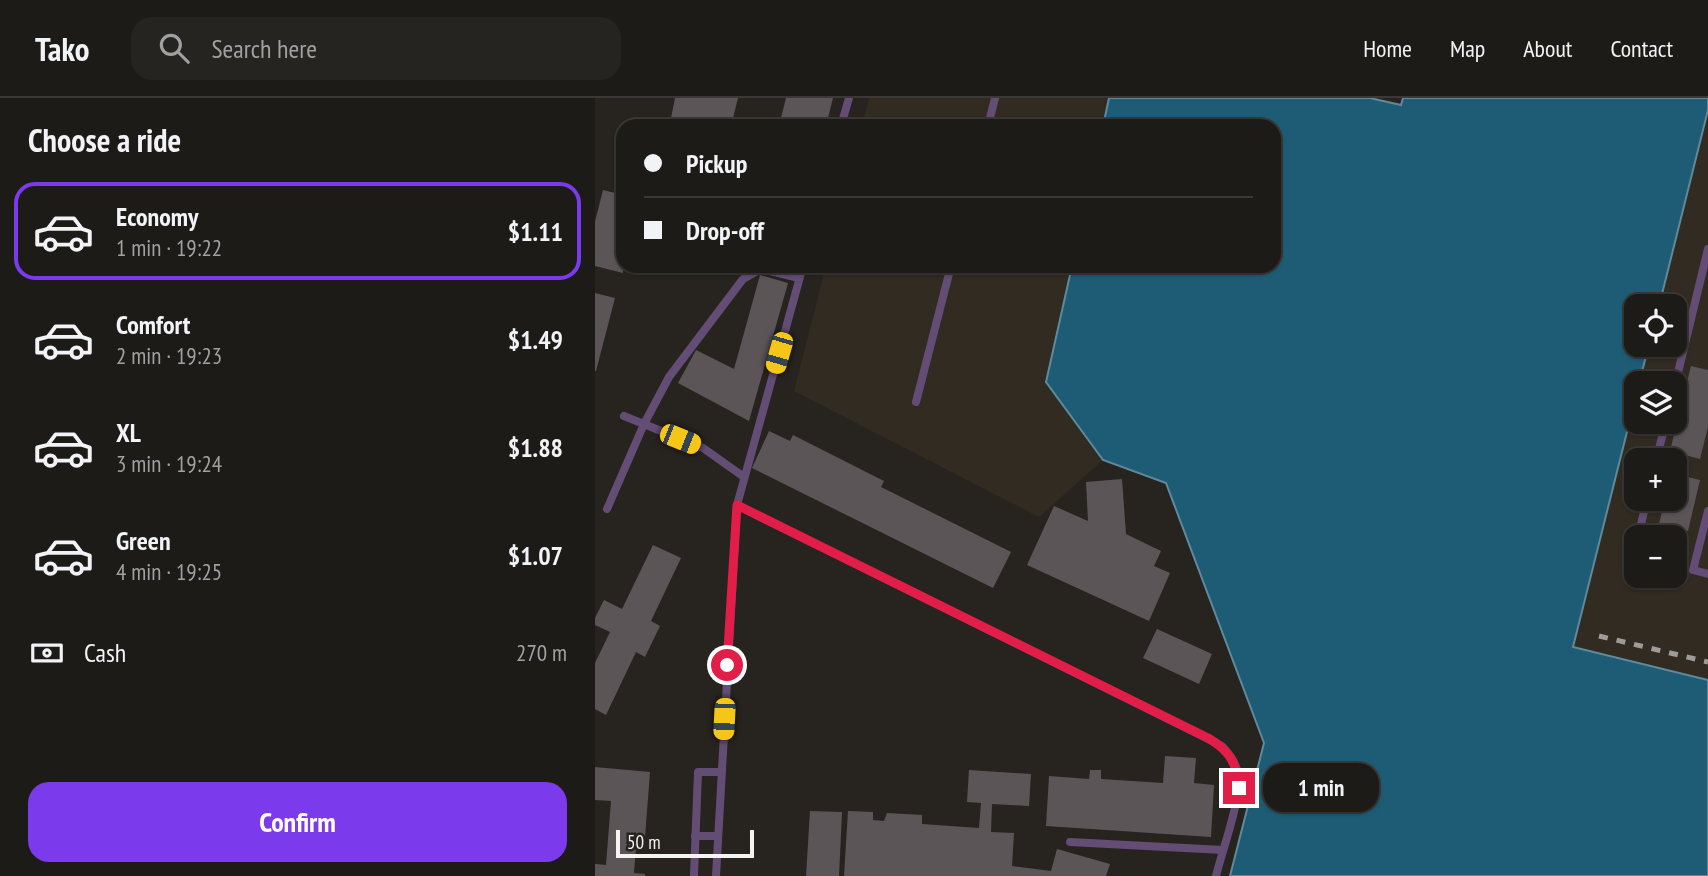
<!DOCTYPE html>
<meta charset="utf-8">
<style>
body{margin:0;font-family:"PT Sans Narrow",sans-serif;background:#252421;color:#f1f3f6;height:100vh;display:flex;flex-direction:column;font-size:26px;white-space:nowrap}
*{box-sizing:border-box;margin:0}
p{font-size:23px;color:#a0a1a2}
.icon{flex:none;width:38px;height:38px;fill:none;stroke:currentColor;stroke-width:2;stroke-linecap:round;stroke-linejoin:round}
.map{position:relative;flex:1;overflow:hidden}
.sheet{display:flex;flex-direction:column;background:#1d1b18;width:595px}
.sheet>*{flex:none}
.guide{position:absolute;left:21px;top:21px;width:665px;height:154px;border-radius:21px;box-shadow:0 2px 5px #0004,0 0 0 2px #3b3937;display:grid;align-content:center;height:154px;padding:0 28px;background:#1d1b18}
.controls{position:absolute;left:1029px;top:196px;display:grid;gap:14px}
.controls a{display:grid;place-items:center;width:63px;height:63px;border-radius:14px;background:#1d1b18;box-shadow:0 2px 5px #0004,0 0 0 2px #3b3937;font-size:35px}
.scale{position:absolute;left:21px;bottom:18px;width:138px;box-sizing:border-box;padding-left:7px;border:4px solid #f6f4f1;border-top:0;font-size:19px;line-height:24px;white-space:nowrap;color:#f6f4f1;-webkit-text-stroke:5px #272420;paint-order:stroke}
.end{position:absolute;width:32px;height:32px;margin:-16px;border:9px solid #e11d48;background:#fff;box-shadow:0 0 0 4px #fff}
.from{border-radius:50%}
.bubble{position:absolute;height:49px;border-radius:21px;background:#1d1b18;box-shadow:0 2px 5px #0004,0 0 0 2px #3b3937;font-size:23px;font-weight:700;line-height:49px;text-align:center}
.car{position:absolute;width:21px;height:42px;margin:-21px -10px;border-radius:9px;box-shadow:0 0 5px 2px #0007;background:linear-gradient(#f5c518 24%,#345 0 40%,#f5c518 0 76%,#345 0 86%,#f5c518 0)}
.guide b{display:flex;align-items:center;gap:24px;height:66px;font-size:26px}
.guide b+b{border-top:2px solid #3b3937}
.guide i{width:18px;height:18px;background:#f1f3f6}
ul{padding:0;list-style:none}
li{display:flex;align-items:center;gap:21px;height:98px;margin:0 14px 10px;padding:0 14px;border:4px solid transparent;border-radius:21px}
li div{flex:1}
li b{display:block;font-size:26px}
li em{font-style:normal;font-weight:700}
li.on{border-color:#7c3aed}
li>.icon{width:63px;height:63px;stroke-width:1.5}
h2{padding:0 28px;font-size:32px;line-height:84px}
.pay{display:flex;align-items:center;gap:18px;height:77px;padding:0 28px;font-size:26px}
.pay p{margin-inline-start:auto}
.action{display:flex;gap:14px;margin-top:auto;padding:14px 28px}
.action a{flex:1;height:80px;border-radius:21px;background:#7c3aed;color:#fff;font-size:28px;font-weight:700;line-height:80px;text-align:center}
header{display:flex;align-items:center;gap:42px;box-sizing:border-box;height:98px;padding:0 35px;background:#1d1b18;border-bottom:2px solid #3b3937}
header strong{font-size:33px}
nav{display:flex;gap:38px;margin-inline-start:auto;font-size:24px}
.search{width:490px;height:63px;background:#252421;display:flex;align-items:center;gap:18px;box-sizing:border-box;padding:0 24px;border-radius:21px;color:#a0a1a2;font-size:26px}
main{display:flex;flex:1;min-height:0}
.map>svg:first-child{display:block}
</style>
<header>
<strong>Tako</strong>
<div class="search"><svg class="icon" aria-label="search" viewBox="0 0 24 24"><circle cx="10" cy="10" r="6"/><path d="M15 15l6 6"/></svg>Search here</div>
<nav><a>Home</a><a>Map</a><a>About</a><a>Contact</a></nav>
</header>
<main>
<section class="sheet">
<h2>Choose a ride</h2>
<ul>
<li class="on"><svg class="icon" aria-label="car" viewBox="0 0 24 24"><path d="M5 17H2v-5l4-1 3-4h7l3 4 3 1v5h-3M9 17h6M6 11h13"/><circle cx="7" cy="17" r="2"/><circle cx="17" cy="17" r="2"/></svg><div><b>Economy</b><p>1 min · 19:22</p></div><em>$1.11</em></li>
<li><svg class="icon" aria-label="car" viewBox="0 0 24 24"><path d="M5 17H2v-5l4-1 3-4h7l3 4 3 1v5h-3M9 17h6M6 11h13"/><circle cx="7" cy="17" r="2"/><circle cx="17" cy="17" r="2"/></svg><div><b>Comfort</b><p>2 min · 19:23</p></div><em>$1.49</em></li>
<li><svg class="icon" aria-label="car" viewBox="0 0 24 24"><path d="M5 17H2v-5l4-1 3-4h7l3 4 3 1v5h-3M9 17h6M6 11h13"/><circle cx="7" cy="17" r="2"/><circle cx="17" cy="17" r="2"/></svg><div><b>XL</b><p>3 min · 19:24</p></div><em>$1.88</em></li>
<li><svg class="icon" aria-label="car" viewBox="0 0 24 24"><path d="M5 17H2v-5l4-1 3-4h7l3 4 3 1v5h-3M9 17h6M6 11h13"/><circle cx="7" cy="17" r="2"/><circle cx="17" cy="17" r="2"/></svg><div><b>Green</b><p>4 min · 19:25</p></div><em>$1.07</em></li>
</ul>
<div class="pay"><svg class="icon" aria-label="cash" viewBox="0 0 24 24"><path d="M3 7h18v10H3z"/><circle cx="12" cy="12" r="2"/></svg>Cash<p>270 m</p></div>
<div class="action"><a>Confirm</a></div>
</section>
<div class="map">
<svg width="1113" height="778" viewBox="0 0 1113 778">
<rect width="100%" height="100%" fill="#272420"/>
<g fill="#312b22" fill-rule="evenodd">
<polygon points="274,0 514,0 508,28 267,28"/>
<path d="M1113,12v570l-135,-33 63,-251v26h39v-39h-36l10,-38h26v-39h-16zM1041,362h39v39h-39zM1041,439h39v39h-39z"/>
<polygon points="231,168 477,168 451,284 508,362 444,419 199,293"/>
</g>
<polygon fill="#1e5c76" stroke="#5f8a9b" stroke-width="2" points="514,0 775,0 806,7 808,0 1113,0 1113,12 1064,208 1041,208 1041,247 1054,247 1044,285 1041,285 1041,298 978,549 1113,582 1113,778 635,778 669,645 571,385 508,362 451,284 477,168 679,168 679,28 508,28"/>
<g fill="#5b5558">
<polygon points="80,0 143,0 136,28 86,28 75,25"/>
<polygon points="191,0 238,0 231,28 184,28"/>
<polygon points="8,92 28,97 28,175 0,168 0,124"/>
<polygon points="165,177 193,185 154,323 83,285 101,252 139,271"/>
<polygon points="0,195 20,200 1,273 0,273"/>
<polygon points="1096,268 1113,272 1113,329 1105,361 1075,353"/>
<polygon points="174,333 195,343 198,337 289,383 286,389 416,454 398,490 157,370"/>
<polygon points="1080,376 1105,382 1093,433 1064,426 1070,401 1080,401"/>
<polygon points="527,381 531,436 566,453 559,468 575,475 554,523 432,467 459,408 493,423 491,384"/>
<polygon points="58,447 86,460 56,523 65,528 50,559 41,554 11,617 0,611 0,565 15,534 0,527 0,520 9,502 27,511"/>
<polygon points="562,531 617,556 604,586 548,560"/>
<polygon points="570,658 601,660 599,685 619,687 616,739 451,728 454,678 494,681 495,672 506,672 506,681 568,685"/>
<polygon points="0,669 55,674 49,752 41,750 39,775 50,776 50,778 0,778 0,766 11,767 16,703 0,702"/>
<polygon points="374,672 436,676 434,708 397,706 396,734 419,735 417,768 456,773 462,751 515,766 511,778 249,778 253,713 278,714 278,722 289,723 292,715 327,717 327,726 384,730 386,705 372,704"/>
<polygon points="215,713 247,714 244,778 211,778"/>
</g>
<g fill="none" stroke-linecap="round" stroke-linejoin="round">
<g stroke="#644d75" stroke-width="8">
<polyline points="246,28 254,0"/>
<polyline points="393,28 400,0"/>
<polyline points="1080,287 1113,151"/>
<polyline points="321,304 356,168"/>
<polyline points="29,318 108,350 149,379"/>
<polyline points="1061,362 1071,324"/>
<path d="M142,407l485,241c7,8 14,16 16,28 4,24 -16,77 -22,102"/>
<polyline points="12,411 49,326 74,279 148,181 166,171 204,180"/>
<polyline points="1113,413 1098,472 1113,476"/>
<polyline points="1043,439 1052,401"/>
<polyline points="100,738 123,738"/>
<polyline points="475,744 628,752"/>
<polyline points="99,778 103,674 125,674"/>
<polyline points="121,778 142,407 208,168"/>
</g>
<polyline stroke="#9e9b98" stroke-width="5" stroke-dasharray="9 9" stroke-linecap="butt" points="1004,538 1113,564"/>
</g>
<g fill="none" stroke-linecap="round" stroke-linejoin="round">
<path stroke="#e11d48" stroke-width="9" d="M132,567l10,-160 471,233c21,12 29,25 31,50"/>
</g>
</svg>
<div class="controls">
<a><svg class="icon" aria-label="locate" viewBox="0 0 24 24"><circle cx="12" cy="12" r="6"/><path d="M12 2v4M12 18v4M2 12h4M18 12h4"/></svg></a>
<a><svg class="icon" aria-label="layers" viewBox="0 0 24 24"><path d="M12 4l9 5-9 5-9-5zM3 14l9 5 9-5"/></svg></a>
<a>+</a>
<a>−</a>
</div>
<div class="scale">50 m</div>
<i class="end from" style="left:132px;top:567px"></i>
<i class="end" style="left:644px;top:690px"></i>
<div class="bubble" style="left:668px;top:665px;width:116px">1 min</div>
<i class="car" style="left:184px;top:255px;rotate:196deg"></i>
<i class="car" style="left:85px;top:341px;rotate:112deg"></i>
<i class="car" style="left:129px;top:621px;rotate:183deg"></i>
<div class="guide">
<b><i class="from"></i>Pickup</b>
<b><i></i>Drop-off</b>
</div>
</div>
</main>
